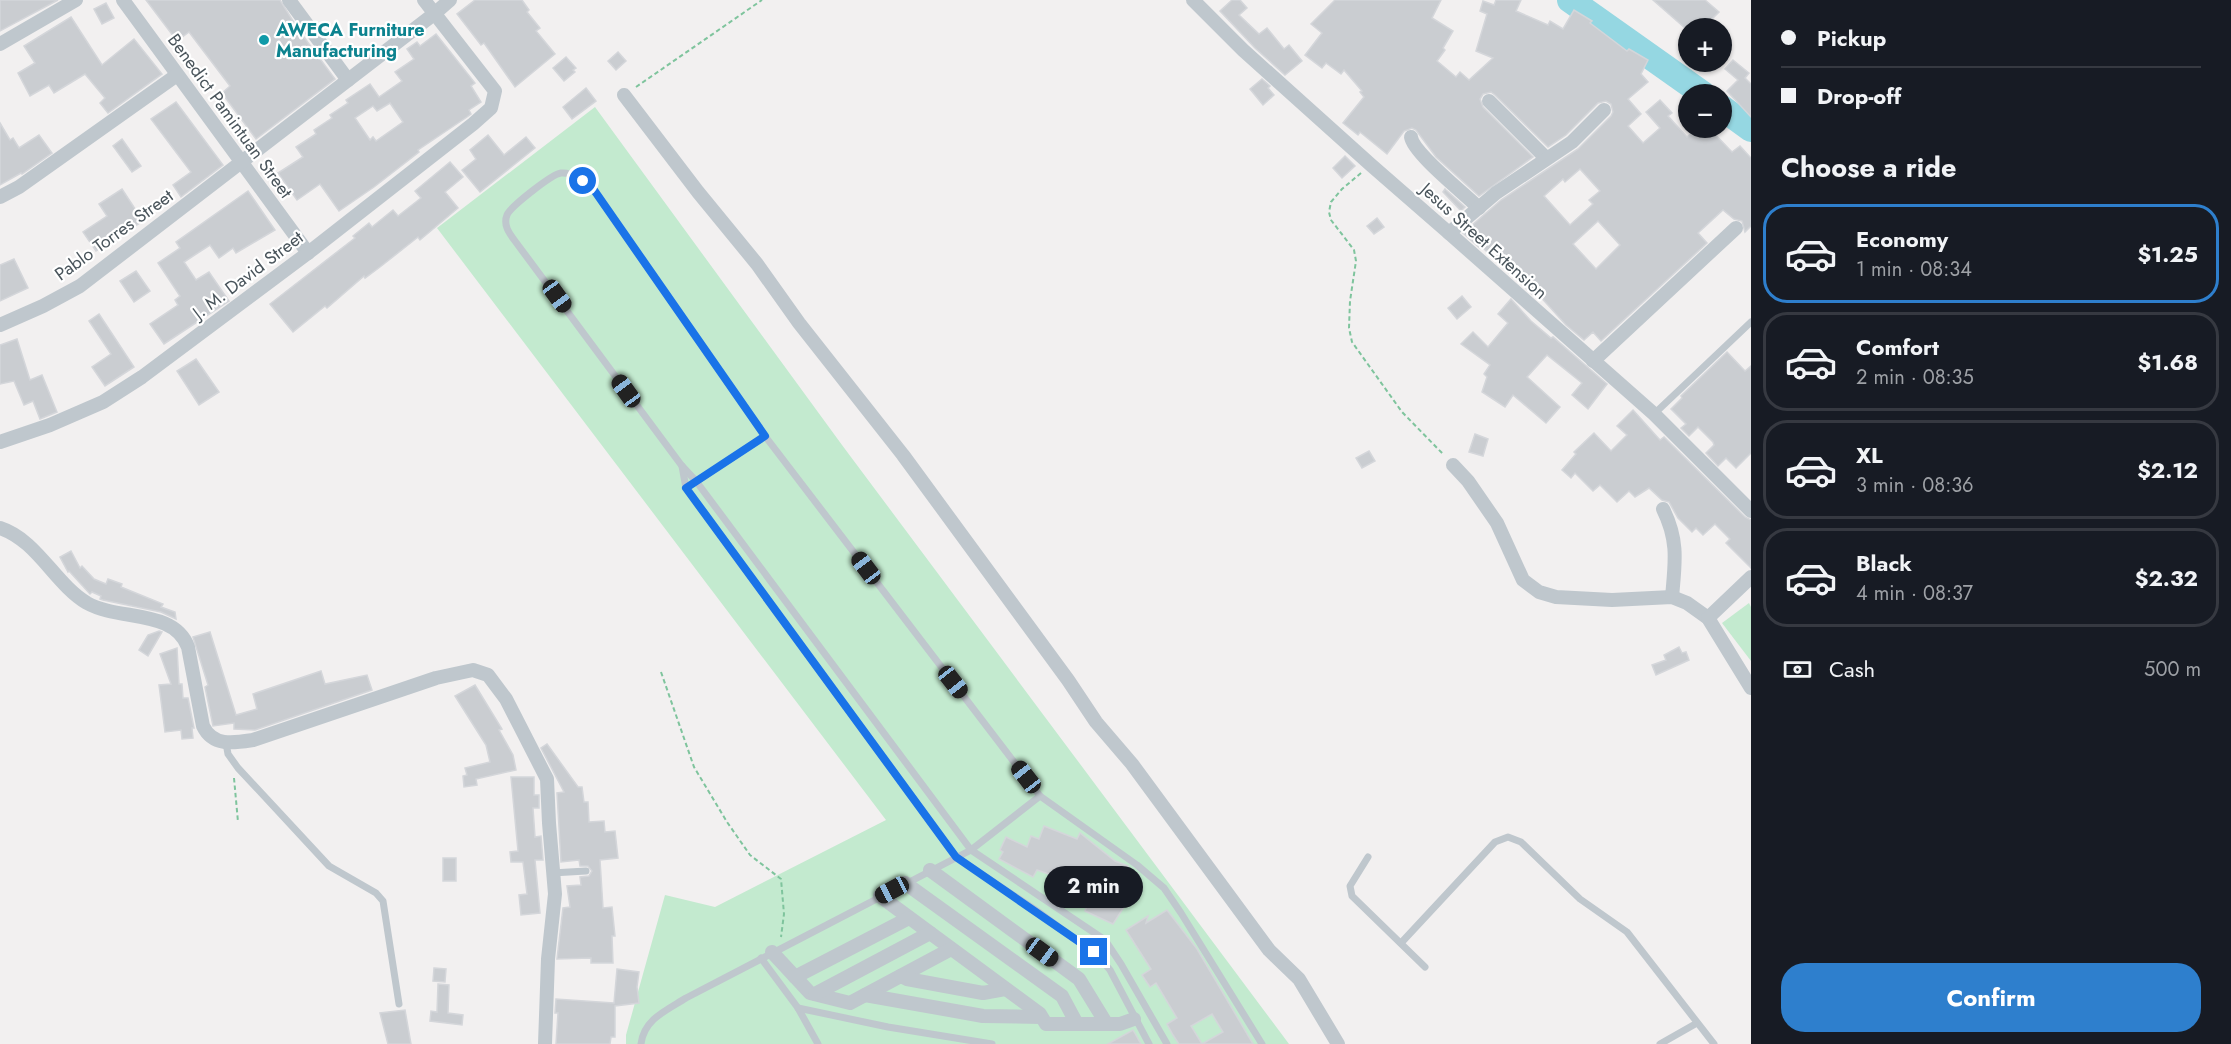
<!DOCTYPE html>
<meta charset="utf-8">
<style>
body{margin:0;font-family:Jost,sans-serif;background:#242831;color:#f1f3f6;height:100vh;display:flex;flex-direction:column;font-size:22px;white-space:nowrap}
*{box-sizing:border-box;margin:0}
p{font-size:20px;color:#9ea1a6}
.icon{flex:none;width:33px;height:33px;fill:none;stroke:currentColor;stroke-width:2;stroke-linecap:round;stroke-linejoin:round}
.map{position:relative;flex:1;overflow:hidden}
.panel{display:flex;flex-direction:column;background:#171b24;width:480px}
.panel>*{flex:none}
.guide{display:grid;align-content:center;height:132px;padding:0 30px;background:#171b24}
.controls{position:absolute;left:1678px;top:18px;display:grid;gap:12px}
.controls a{display:grid;place-items:center;width:54px;height:54px;border-radius:50%;background:#171b24;box-shadow:0 2px 4px #0004;font-size:30px}
.end{position:absolute;width:27px;height:27px;margin:-14px;border:8px solid #1a73e8;background:#fff;box-shadow:0 0 0 3px #fff}
.from{border-radius:50%}
.bubble{position:absolute;height:42px;border-radius:21px;background:#171b24;box-shadow:0 2px 4px #0004;font-size:20px;font-weight:700;line-height:42px;text-align:center}
.car{position:absolute;width:18px;height:36px;margin:-18px -9px;border-radius:8px;box-shadow:0 0 4px 2px #0007;background:linear-gradient(#222 24%,#8ab4d8 0 40%,#222 0 76%,#8ab4d8 0 86%,#222 0)}
.guide b{display:flex;align-items:center;gap:21px;height:57px;font-size:22px}
.guide b+b{border-top:2px solid #363941}
.guide i{width:15px;height:15px;background:#f1f3f6}
ul{padding:0;list-style:none}
li{display:flex;align-items:center;gap:18px;height:99px;margin:0 12px 9px;padding:0 18px;border:3px solid #363941;border-radius:24px}
li div{flex:1}
li b{display:block;font-size:22px}
li em{font-style:normal;font-weight:700}
li.active{border-color:#2e7fcd}
li>.icon{width:54px;height:54px;stroke-width:1.5}
h2{padding:0 30px;font-size:27px;line-height:72px}
.pay{display:flex;align-items:center;gap:15px;height:66px;padding:0 30px;font-size:22px}
.pay p{margin-inline-start:auto}
.primary-button{display:flex;gap:12px;margin-top:auto;padding:12px 30px}
.primary-button a{flex:1;height:69px;border-radius:24px;background:#2e7fcd;color:#fff;font-size:24px;font-weight:700;line-height:69px;text-align:center}
main{display:flex;flex:1;min-height:0}
.map>svg:first-child{display:block}
</style>
<main>
<div class="map">
<svg width="1751" height="1044" viewBox="0 0 1751 1044">
<rect width="100%" height="100%" fill="#f2f0f0"/>
<g fill="#c3eacf">
<polygon points="595,107 842,445 1289,1044 626,1044 626,1035 665,895 715,907 886,820 437,228"/>
<polygon points="1749,603 1751,607 1751,661 1722,623"/>
</g>
<g fill="none" stroke-linecap="round" stroke-linejoin="round">
<g stroke="#95d7e2" stroke-width="26">
<polyline points="1570,0 1703,94"/>
<polyline points="1722,108 1751,129"/>
</g>
</g>
<g fill="#cacdd1" stroke="#d4d6da" stroke-width="1.5" fill-rule="evenodd">
<polygon points="0,0 58,0 0,31"/>
<polygon points="146,0 280,0 298,29 335,79 256,139 222,93 230,86 189,32 177,41"/>
<polygon points="475,0 522,0 529,10 527,12 540,28 536,31 555,54 515,87 484,43 481,45 457,14"/>
<polygon points="1232,0 1240,0 1247,8 1239,15 1259,34 1267,28 1284,49 1289,45 1302,61 1285,75 1255,48 1220,11"/>
<path d="M1335,0h106l-9,18 21,13 -10,17 2,2 -8,11 19,16 4,-5 9,8 24,-22 -17,-7 11,-37 -7,-3 3,-10 11,4 2,-5h25l-5,11 32,14 2,-4 13,8 11,-19 18,11 -2,2 37,28 2,-2 19,11 -7,14 7,8 -20,17 13,15 -13,12 15,17 17,-15 -14,-16 14,-12 12,13 -4,3 19,21 10,-9h12l23,24 8,-6 11,12v68l-6,6 -3,-11 -8,-2 -11,-9 -25,23 9,10 -106,98 -8,-9 -9,8 -18,-15 -29,-32 -3,3 -52,-49 -2,1 -17,-15 38,-33 77,-51 33,-33 2,-4 -2,-8 -5,-3 -8,2 -32,32 -18,12 -53,-52 -4,-3 -8,2 -3,5 3,8 50,50 -54,39 -43,-39 -20,-27 -4,-2 -8,3 -17,23 -27,-22 -2,3 -15,-12 21,-26 -4,-5 2,-1 -18,-21 -3,4 -15,-11 -4,5 -17,-13 17,-22 -11,-9zM1580,169l20,22 -11,9 4,4 -23,21 -26,-29 19,-17 2,3zM1598,221l22,24 -24,24 -23,-25z"/>
<polygon points="1653,0 1705,0 1719,12 1712,19 1723,28 1685,28"/>
<polygon points="106,3 114,18 102,24 94,9"/>
<polygon points="71,17 102,65 134,39 162,74 108,113 100,103 105,98 85,74 54,93 49,85 30,96 18,73 35,63 24,46"/>
<path d="M436,34l39,49 -4,3 10,16 -12,8 2,4 -4,3 -49,33 1,2 -45,35 -35,24 -19,-27 -23,16 -19,-27 25,-16 -7,-10 20,-13 -2,-4 18,-12 -2,-3 18,-12 -2,-3 24,-16 9,13 23,-16 -7,-9 19,-13 -7,-10 10,-7 3,4zM390,103l13,19 -27,19 -3,-4 -3,3 -15,-22 18,-12 4,5z"/>
<polygon points="618,52 626,61 616,70 608,61"/>
<polygon points="566,57 576,68 573,70 575,72 564,81 553,68"/>
<polygon points="1733,60 1749,73 1745,78 1751,84 1751,117 1727,91 1738,80 1725,69"/>
<polygon points="1262,79 1270,86 1268,88 1274,95 1263,105 1250,89"/>
<polygon points="586,88 596,101 572,119 563,107"/>
<polygon points="176,102 223,165 181,197 173,185 191,172 151,119"/>
<polygon points="0,123 10,140 13,138 19,148 39,135 52,153 22,174 21,173 0,185"/>
<polygon points="488,135 504,155 526,137 535,148 480,192 462,170 476,159 470,150"/>
<polygon points="122,139 141,166 132,172 113,146"/>
<polygon points="1345,156 1355,166 1342,178 1333,168"/>
<polygon points="450,162 463,177 445,192 458,208 420,240 418,237 380,267 365,278 364,276 327,308 325,306 293,332 270,304 355,238 353,236 369,223 372,227 393,210 398,216 421,198 415,191"/>
<polygon points="122,189 143,221 96,251 83,232 107,216 99,204"/>
<polygon points="1445,189 1446,190 1465,207 1461,211 1443,192"/>
<polygon points="248,191 275,230 236,253 233,248 219,258 210,245 184,262 196,280 209,272 229,301 164,344 150,324 178,305 175,300 180,296 158,263 180,248 176,242"/>
<polygon points="1377,218 1384,227 1374,234 1367,226"/>
<polygon points="14,259 28,288 0,301 0,265"/>
<polygon points="136,271 150,291 134,302 120,281"/>
<polygon points="1462,296 1471,307 1457,319 1448,308"/>
<polygon points="1511,299 1531,321 1551,338 1553,337 1607,384 1588,409 1572,395 1582,383 1547,355 1527,377 1560,407 1546,423 1513,395 1505,407 1482,392 1487,377 1484,374 1490,365 1461,344 1473,332 1488,347 1508,323 1498,314"/>
<polygon points="99,314 134,367 105,386 92,367 111,354 89,321"/>
<polygon points="17,339 30,380 42,375 57,412 40,419 33,401 24,405 14,381 0,384 0,345"/>
<polygon points="1727,352 1745,371 1751,366 1751,453 1736,468 1726,458 1718,466 1706,453 1714,445 1713,442 1698,427 1689,436 1681,428 1686,424 1671,409 1682,398 1681,396"/>
<polygon points="196,359 219,392 199,405 177,371"/>
<polygon points="1633,410 1660,440 1664,437 1745,517 1751,520 1751,568 1726,543 1730,539 1715,524 1703,535 1696,528 1692,532 1678,518 1669,502 1662,500 1649,488 1635,497 1629,491 1617,502 1600,485 1593,491 1575,473 1571,478 1562,470 1576,454 1574,452 1594,433 1611,451 1627,435 1617,426"/>
<polygon points="1475,434 1488,439 1483,456 1469,452"/>
<polygon points="1369,451 1375,461 1362,468 1356,458"/>
<polygon points="71,551 80,568 82,566 94,579 106,584 108,579 122,584 121,587 163,604 161,607 175,612 176,619 161,612 103,600 100,599 101,596 92,592 90,594 69,571 68,572 60,557"/>
<polygon points="159,631 162,632 148,656 139,650 148,635"/>
<polygon points="210,632 236,715 257,709 253,694 321,671 325,684 367,675 372,690 255,730 234,729 234,723 213,726 205,687 208,685 193,637"/>
<polygon points="1679,647 1682,653 1686,652 1689,660 1656,675 1652,665 1666,660 1664,655"/>
<polygon points="177,648 179,684 182,684 183,698 188,698 194,728 192,728 193,738 182,739 181,730 165,732 159,685 171,684 160,654"/>
<polygon points="475,685 502,729 499,730 513,755 516,770 476,779 477,785 464,787 463,776 467,775 465,768 490,762 486,745 455,696"/>
<polygon points="547,744 578,787 582,787 584,802 588,802 589,822 604,821 605,832 615,831 618,858 600,860 603,908 612,907 615,936 612,936 613,963 591,963 591,958 557,959 563,908 570,907 567,886 581,885 580,877 589,876 592,871 588,866 580,866 579,860 561,862 557,793 564,792 541,748"/>
<polygon points="511,777 534,777 534,795 539,795 539,808 533,808 535,837 541,836 543,860 535,860 540,913 521,915 519,895 527,894 523,862 511,862 510,852 518,851"/>
<polygon points="1044,826 1077,839 1080,833 1115,861 1128,866 1128,868 1138,874 1135,880 1140,882 1113,924 1085,911 1093,892 1073,882 1065,903 1052,898 1060,878 1037,870 1033,877 999,859 1003,852 1000,850 1006,837 1027,847 1031,836 1039,839"/>
<rect x="443" y="858" width="13" height="23"/>
<path d="M1167,910l30,39 56,95h-74l-6,-9 -6,-11 10,-6 -21,-35 -6,4 -8,-12 9,-6 -25,-39 22,-14 -2,7zM1212,1014l11,18 -21,12 -11,-18z"/>
<polygon points="434,968 446,969 445,982 433,981"/>
<polygon points="617,969 639,972 637,987 639,1003 615,1006 615,1037 611,1037 610,1044 556,1044 558,1013 555,1013 556,999 614,1003"/>
<polygon points="438,984 449,985 448,1013 463,1015 462,1025 430,1021 431,1011 437,1012"/>
<polygon points="405,1010 411,1044 388,1044 380,1013"/>
<polygon points="1133,1030 1141,1044 1108,1044"/>
</g>
<g fill="none" stroke-linecap="round" stroke-linejoin="round">
<g stroke="#7fc49d" stroke-width="2" stroke-dasharray="4.5 3" stroke-linecap="butt">
<polyline points="636,87 762,0"/>
<polyline points="1361,173 1342,189 1331,202 1329,212 1331,220 1354,250 1356,261 1350,301 1349,328 1352,342 1402,412 1443,454"/>
<polyline points="661,672 694,767 727,822 750,855 781,879 784,914 781,937"/>
<polyline points="234,778 238,822"/>
</g>
<g stroke="#bfc7cd" stroke-width="7">
<polyline points="1654,414 1751,322"/>
<path d="M765,436l-171,-246c-9,-8 -20,-18 -33,-17 -9,1 -51,34 -54,42 -4,10 2,18 8,26l167,225 14,15 275,369 134,90 16,24 46,80"/>
<polyline points="682,466 686,488 956,857 1040,913 1099,957 1110,970 1149,1044"/>
<polyline points="686,488 765,436 1040,796 1137,865 1164,888 1181,913 1262,1044"/>
<polyline points="226,743 228,754 238,768 329,866 376,893 383,901 399,1004"/>
<polyline points="1368,857 1350,886 1352,896 1425,967"/>
<polyline points="552,873 586,871"/>
<polyline points="1401,943 1495,842 1508,837 1521,842 1580,899 1627,932 1714,1044"/>
<polyline points="761,958 798,1008 818,1044"/>
<polyline points="798,1008 888,1027 992,1044"/>
<path d="M641,1044c3,-25 26,-34 45,-46l285,-148 69,-54"/>
<polyline points="1660,1044 1697,1023"/>
</g>
<g stroke="#bfc7cd" stroke-width="14">
<polyline points="123,0 308,253"/>
<polyline points="289,0 348,80"/>
<polyline points="1193,0 1243,50 1371,165 1449,233 1654,414 1751,511"/>
<polyline points="0,44 76,0"/>
<polyline points="624,95 698,192 757,264 799,323 903,455 1068,680 1096,722 1132,764 1269,950 1299,979 1338,1044"/>
<polyline points="1489,101 1546,158"/>
<path d="M1411,137c2,16 54,57 68,71"/>
<polyline points="0,197 19,187 177,75"/>
<polyline points="1449,233 1496,193 1572,142 1604,110"/>
<polyline points="0,325 43,306 80,286 434,14 450,0"/>
<polyline points="1593,361 1736,228"/>
<polyline points="0,442 50,425 103,402 142,377 308,253 473,124 491,108 495,91 424,0"/>
<polyline points="1453,465 1468,481 1497,523 1523,580 1539,592 1556,597 1612,600 1672,597 1687,603 1708,618 1751,688"/>
<path d="M1663,509c16,32 12,54 9,88"/>
<path d="M0,528c37,12 55,56 87,75 32,18 87,6 101,44l15,79c10,21 31,17 50,14l183,-62 37,-8 15,5 18,24 41,80 2,44 6,71 -7,65 -3,85"/>
<polyline points="1708,618 1751,577"/>
<polyline points="930,870 1079,979 1106,1023"/>
<polyline points="905,883 1062,996 1077,1024"/>
<polyline points="880,896 1040,1014 1046,1024 1120,1024 1134,1019"/>
<polyline points="772,952 810,993 850,1003 951,949"/>
<polyline points="901,976 907,979 983,993 1005,989"/>
<polyline points="795,977 909,918"/>
<polyline points="815,994 930,933"/>
<polyline points="865,995 983,1016 1041,1017"/>
</g>
</g>
<g fill="none" stroke-linecap="round" stroke-linejoin="round">
<polyline stroke="#1a73e8" stroke-width="8" points="583,181 594,190 765,436 686,488 956,857 1094,952"/>
</g>
<circle fill="#0f9aa8" stroke="#fff" stroke-width="2" cx="264" cy="40" r="6"/>
<g text-anchor="middle" stroke-width="4.5" stroke-linejoin="round" paint-order="stroke">
<g font-size="18" font-weight="bold" fill="#0d838f" stroke="#fff" text-anchor="start">
<text x="276" y="36">AWECA Furniture<tspan x="276" dy="21">Manufacturing</tspan></text>
</g>
<g font-size="18" fill="#49545b" stroke="#fff">
<text transform="translate(230 116) rotate(54)" y="6">Benedict Pamintuan Street</text>
<text transform="translate(114 235) rotate(-36)" y="6">Pablo Torres Street</text>
<text transform="translate(1484 241) rotate(42)" y="6">Jesus Street Extension</text>
<text transform="translate(248 275) rotate(-37)" y="6">J. M. David Street</text>
</g>
</g>
</svg>
<div class="controls">
<a>+</a>
<a>−</a>
</div>
<i class="end from" style="left:583px;top:181px"></i>
<i class="end" style="left:1094px;top:952px"></i>
<div class="bubble" style="left:1044px;top:866px;width:99px">2 min</div>
<i class="car" style="left:557px;top:296px;rotate:144deg"></i>
<i class="car" style="left:626px;top:391px;rotate:324deg"></i>
<i class="car" style="left:866px;top:568px;rotate:323deg"></i>
<i class="car" style="left:953px;top:682px;rotate:142deg"></i>
<i class="car" style="left:1026px;top:777px;rotate:322deg"></i>
<i class="car" style="left:892px;top:890px;rotate:242deg"></i>
<i class="car" style="left:1042px;top:952px;rotate:126deg"></i>
</div>
<section class="panel">
<div class="guide">
<b><i class="from"></i>Pickup</b>
<b><i></i>Drop-off</b>
</div>
<h2>Choose a ride</h2>
<ul>
<li class="active"><svg class="icon" aria-label="car" viewBox="0 0 24 24"><path d="M5 17H2v-5l4-1 3-4h7l3 4 3 1v5h-3M9 17h6M6 11h13"/><circle cx="7" cy="17" r="2"/><circle cx="17" cy="17" r="2"/></svg><div><b>Economy</b><p>1 min · 08:34</p></div><em>$1.25</em></li>
<li><svg class="icon" aria-label="car" viewBox="0 0 24 24"><path d="M5 17H2v-5l4-1 3-4h7l3 4 3 1v5h-3M9 17h6M6 11h13"/><circle cx="7" cy="17" r="2"/><circle cx="17" cy="17" r="2"/></svg><div><b>Comfort</b><p>2 min · 08:35</p></div><em>$1.68</em></li>
<li><svg class="icon" aria-label="car" viewBox="0 0 24 24"><path d="M5 17H2v-5l4-1 3-4h7l3 4 3 1v5h-3M9 17h6M6 11h13"/><circle cx="7" cy="17" r="2"/><circle cx="17" cy="17" r="2"/></svg><div><b>XL</b><p>3 min · 08:36</p></div><em>$2.12</em></li>
<li><svg class="icon" aria-label="car" viewBox="0 0 24 24"><path d="M5 17H2v-5l4-1 3-4h7l3 4 3 1v5h-3M9 17h6M6 11h13"/><circle cx="7" cy="17" r="2"/><circle cx="17" cy="17" r="2"/></svg><div><b>Black</b><p>4 min · 08:37</p></div><em>$2.32</em></li>
</ul>
<div class="pay"><svg class="icon" aria-label="cash" viewBox="0 0 24 24"><path d="M3 7h18v10H3z"/><circle cx="12" cy="12" r="2"/></svg>Cash<p>500 m</p></div>
<div class="primary-button"><a>Confirm</a></div>
</section>
</main>
